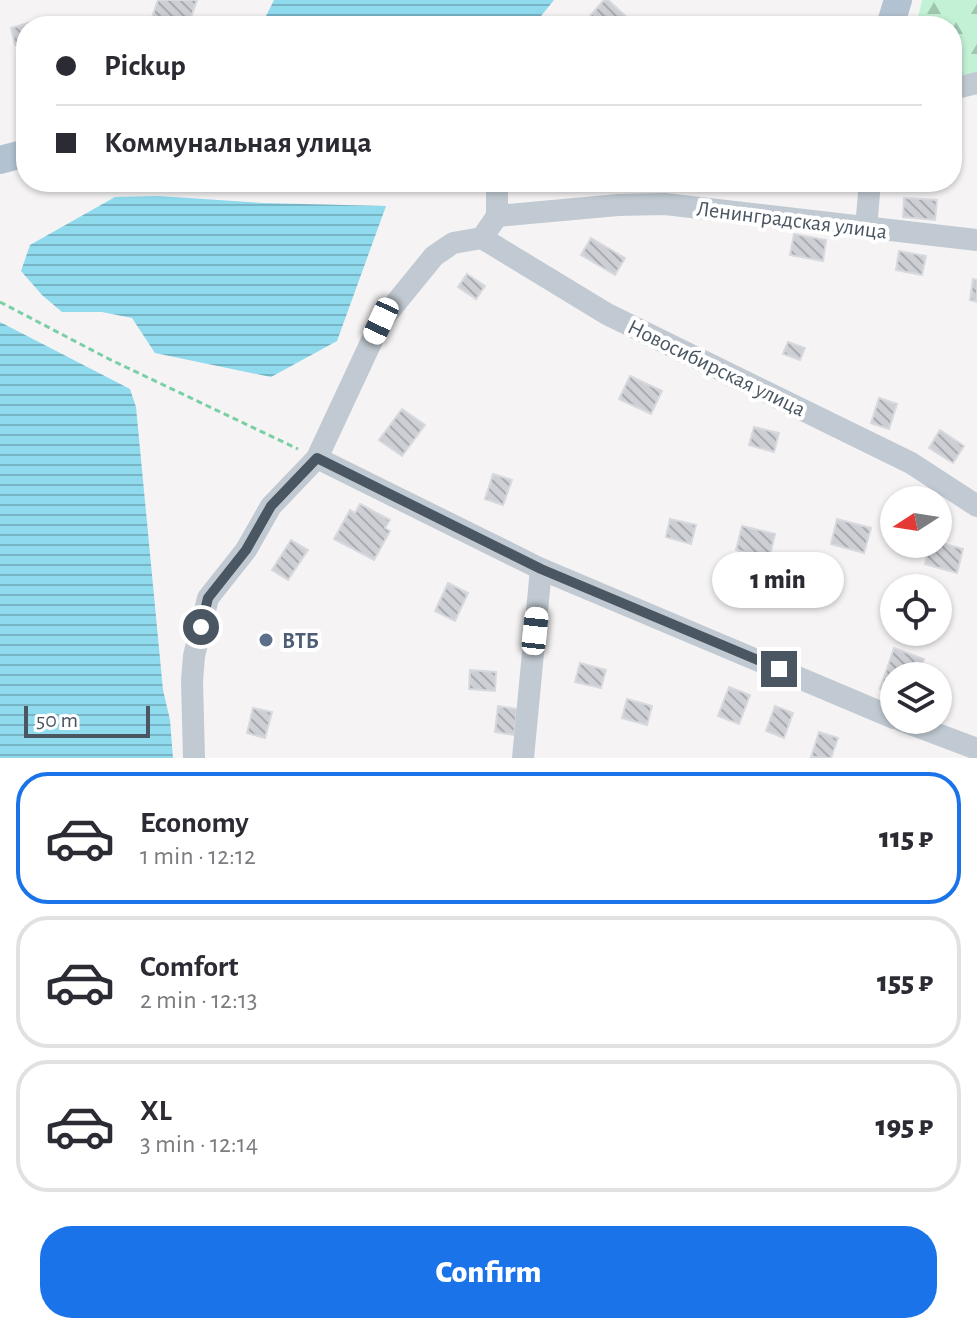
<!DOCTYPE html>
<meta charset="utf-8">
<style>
body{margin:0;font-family:"Alegreya Sans",sans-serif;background:#f2f2f3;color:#2b2b33;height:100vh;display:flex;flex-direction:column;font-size:30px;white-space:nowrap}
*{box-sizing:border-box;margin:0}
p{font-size:26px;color:#7c7c81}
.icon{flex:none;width:44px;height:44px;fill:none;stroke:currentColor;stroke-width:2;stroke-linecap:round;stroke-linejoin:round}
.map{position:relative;height:758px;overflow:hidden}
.panel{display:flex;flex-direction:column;background:#fff;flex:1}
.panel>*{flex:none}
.hud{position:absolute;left:16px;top:16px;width:946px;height:176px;border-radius:32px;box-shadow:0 2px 6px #0004;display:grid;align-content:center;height:176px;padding:0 40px;background:#fff}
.needle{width:52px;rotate:258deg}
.tools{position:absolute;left:880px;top:486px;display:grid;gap:16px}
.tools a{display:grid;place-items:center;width:72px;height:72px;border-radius:50%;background:#fff;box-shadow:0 2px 6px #0004;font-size:40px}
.scale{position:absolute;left:24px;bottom:20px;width:126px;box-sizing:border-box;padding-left:8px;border:4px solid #4a5661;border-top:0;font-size:22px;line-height:28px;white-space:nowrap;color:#4a5661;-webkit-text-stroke:6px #fff;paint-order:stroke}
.end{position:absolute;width:36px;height:36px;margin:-18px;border:10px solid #4a5661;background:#fff;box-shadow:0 0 0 4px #fff}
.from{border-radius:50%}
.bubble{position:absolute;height:56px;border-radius:28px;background:#fff;box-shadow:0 2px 6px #0004;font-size:26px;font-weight:800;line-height:56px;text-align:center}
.car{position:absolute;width:24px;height:48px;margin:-24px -12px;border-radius:10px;box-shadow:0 0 6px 2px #0007;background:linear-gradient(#fff 24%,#345 0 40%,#fff 0 76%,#345 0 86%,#fff 0)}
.hud b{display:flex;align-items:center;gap:28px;height:76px;font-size:30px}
.hud b+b{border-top:2px solid #e1e1e2}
.hud i{width:20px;height:20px;background:#2b2b33}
ul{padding:14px 0 0;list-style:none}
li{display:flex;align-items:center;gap:24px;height:132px;margin:0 16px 12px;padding:0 24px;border:4px solid #e1e1e2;border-radius:32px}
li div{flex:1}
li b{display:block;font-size:30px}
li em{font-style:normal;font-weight:800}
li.active{border-color:#1a73e8}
li>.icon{width:72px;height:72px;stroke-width:1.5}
.cta{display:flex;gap:16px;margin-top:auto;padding:16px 40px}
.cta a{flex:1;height:92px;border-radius:32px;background:#1a73e8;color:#fff;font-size:32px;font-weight:800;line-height:92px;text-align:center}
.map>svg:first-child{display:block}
</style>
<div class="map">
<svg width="977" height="758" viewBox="0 0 977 758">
<defs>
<pattern id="forest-firs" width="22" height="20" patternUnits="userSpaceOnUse" patternTransform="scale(2)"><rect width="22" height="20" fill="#c3f1d5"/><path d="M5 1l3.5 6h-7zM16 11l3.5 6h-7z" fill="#a0c6b0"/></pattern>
<pattern id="water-rules" width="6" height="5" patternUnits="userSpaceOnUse" patternTransform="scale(2)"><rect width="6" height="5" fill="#90daee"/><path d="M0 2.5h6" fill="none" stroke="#78b4c4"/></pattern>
<pattern id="building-back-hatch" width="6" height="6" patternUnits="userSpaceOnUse" patternTransform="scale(2)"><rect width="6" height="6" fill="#cdcfd5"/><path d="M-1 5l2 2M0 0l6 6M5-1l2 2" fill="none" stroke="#a8abb0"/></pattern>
</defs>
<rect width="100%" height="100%" fill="#f5f3f3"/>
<polygon fill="url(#forest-firs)" points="922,0 977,0 977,72 952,78 952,26 916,26"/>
<g fill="url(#water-rules)">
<polygon points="274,0 554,0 533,26 261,26"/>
<polygon points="158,196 263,203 386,206 337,341 271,377 155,353 132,318 102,312 62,312 42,295 21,271 30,245 115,197"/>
<polygon points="0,322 130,389 136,407 163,690 170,720 173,758 0,758"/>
</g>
<g fill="url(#building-back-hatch)" stroke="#d7d9de" stroke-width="2">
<polygon points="158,0 197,0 188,26 149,26"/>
<polygon points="604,0 608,0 633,23 631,26 602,26 590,16"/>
<polygon points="35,21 37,26 26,26 26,42 15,45 11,28"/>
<polygon points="904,198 937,200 935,220 903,217"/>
<polygon points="794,234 826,240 823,261 790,255"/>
<polygon points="591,238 625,258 615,275 581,255"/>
<polygon points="899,251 926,256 922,275 896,270"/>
<polygon points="467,274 485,286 476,299 458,287"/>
<polygon points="973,279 977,280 977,302 970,300"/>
<polygon points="788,342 805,348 800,360 783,354"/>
<polygon points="630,376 662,391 651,414 619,399"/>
<polygon points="879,398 897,404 889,429 871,423"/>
<polygon points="402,409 425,425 402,456 379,440"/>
<polygon points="754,427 779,433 774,452 749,445"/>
<polygon points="940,430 964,446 953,463 929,448"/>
<polygon points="493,474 512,480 503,505 485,499"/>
<polygon points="360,504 390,520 385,528 390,531 374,560 334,539 350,510 355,513"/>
<polygon points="670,519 696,525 691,544 666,537"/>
<polygon points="837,519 871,528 864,553 831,544"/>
<polygon points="742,526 775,534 769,559 736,550"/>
<polygon points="291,540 308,550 288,580 272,570"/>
<polygon points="938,542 963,549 957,573 925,564 930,544"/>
<polygon points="448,583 468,593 455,621 435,611"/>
<polygon points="894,648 924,659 918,676 894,676 894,694 880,689"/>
<polygon points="580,663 606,670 601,688 575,682"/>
<polygon points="470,670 496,672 495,691 469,689"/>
<polygon points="729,687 750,695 739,724 718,716"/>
<polygon points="627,699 652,706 647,725 622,718"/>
<polygon points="498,706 517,709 514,735 495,732"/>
<polygon points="775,706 793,713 784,738 766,731"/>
<polygon points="253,708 272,712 265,738 247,733"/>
<polygon points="819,732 838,738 831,758 811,757"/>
</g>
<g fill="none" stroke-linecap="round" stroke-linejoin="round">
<polyline stroke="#7ad0a6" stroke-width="3" stroke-dasharray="6 4" stroke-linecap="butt" points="0,302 109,359 298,449"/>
<g stroke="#c1cad2" stroke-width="22">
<polyline points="952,89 977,83"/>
<polyline points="497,182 497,216 618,205 665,204 977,240"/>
<polyline points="497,216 482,238 607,314 911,463 977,506"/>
<polyline points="866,228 870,182"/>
<polyline points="317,458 541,569 894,718"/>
<polyline points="900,720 977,749"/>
<polyline points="194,758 192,681 194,656 208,598 246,550 271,506 317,458 381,321 434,256 453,243 482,238"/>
<polyline points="523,758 541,569"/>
</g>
<g stroke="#b3c2d1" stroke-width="28">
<polyline points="890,26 898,0"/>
<polyline points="0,160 26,153"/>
</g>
</g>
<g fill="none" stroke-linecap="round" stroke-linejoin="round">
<polyline stroke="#4a5661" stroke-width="10" points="201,627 208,598 246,550 271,506 317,458 541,569 779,669"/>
</g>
<circle fill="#5c6f8a" stroke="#fff" stroke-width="3" cx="266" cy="640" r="8"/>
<g text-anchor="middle" stroke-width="8" stroke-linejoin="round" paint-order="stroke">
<g font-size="22" fill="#4a5661" stroke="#fff">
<text transform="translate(792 219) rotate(7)" y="8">Ленинградская улица</text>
<text transform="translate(717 367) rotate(26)" y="8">Новосибирская улица</text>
</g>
<g font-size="22" font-weight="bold" fill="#4e5e75" stroke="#fff" text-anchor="start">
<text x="282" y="648">ВТБ</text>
</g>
</g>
</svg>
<div class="tools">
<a><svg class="needle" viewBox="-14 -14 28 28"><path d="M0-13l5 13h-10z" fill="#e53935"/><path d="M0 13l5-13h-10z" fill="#7c7c81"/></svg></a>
<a><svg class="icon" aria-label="locate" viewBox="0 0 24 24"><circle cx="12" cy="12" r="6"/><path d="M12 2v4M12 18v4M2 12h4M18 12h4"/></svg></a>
<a><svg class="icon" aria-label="layers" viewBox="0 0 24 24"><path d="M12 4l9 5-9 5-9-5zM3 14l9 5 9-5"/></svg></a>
</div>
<div class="scale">50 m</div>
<i class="end from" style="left:201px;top:627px"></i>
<i class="end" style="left:779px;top:669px"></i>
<div class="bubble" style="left:712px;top:552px;width:132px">1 min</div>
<i class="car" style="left:381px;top:321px;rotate:205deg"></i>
<i class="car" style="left:535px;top:631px;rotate:6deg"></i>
<div class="hud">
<b><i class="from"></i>Pickup</b>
<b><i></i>Коммунальная улица</b>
</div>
</div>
<section class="panel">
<ul>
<li class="active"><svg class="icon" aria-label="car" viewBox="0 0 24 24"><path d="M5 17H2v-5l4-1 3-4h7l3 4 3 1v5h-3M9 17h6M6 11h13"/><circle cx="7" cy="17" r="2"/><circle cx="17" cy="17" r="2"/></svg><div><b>Economy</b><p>1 min · 12:12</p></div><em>115 ₽</em></li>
<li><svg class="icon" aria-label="car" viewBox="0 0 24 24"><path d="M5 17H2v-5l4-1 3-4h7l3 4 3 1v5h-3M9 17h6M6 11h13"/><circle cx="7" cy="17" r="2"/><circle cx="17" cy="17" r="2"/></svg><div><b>Comfort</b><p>2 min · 12:13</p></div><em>155 ₽</em></li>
<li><svg class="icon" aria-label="car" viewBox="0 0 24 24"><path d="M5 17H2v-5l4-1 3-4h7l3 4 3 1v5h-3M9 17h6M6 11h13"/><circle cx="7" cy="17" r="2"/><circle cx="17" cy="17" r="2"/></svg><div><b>XL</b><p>3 min · 12:14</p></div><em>195 ₽</em></li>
</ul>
<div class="cta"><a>Confirm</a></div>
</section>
